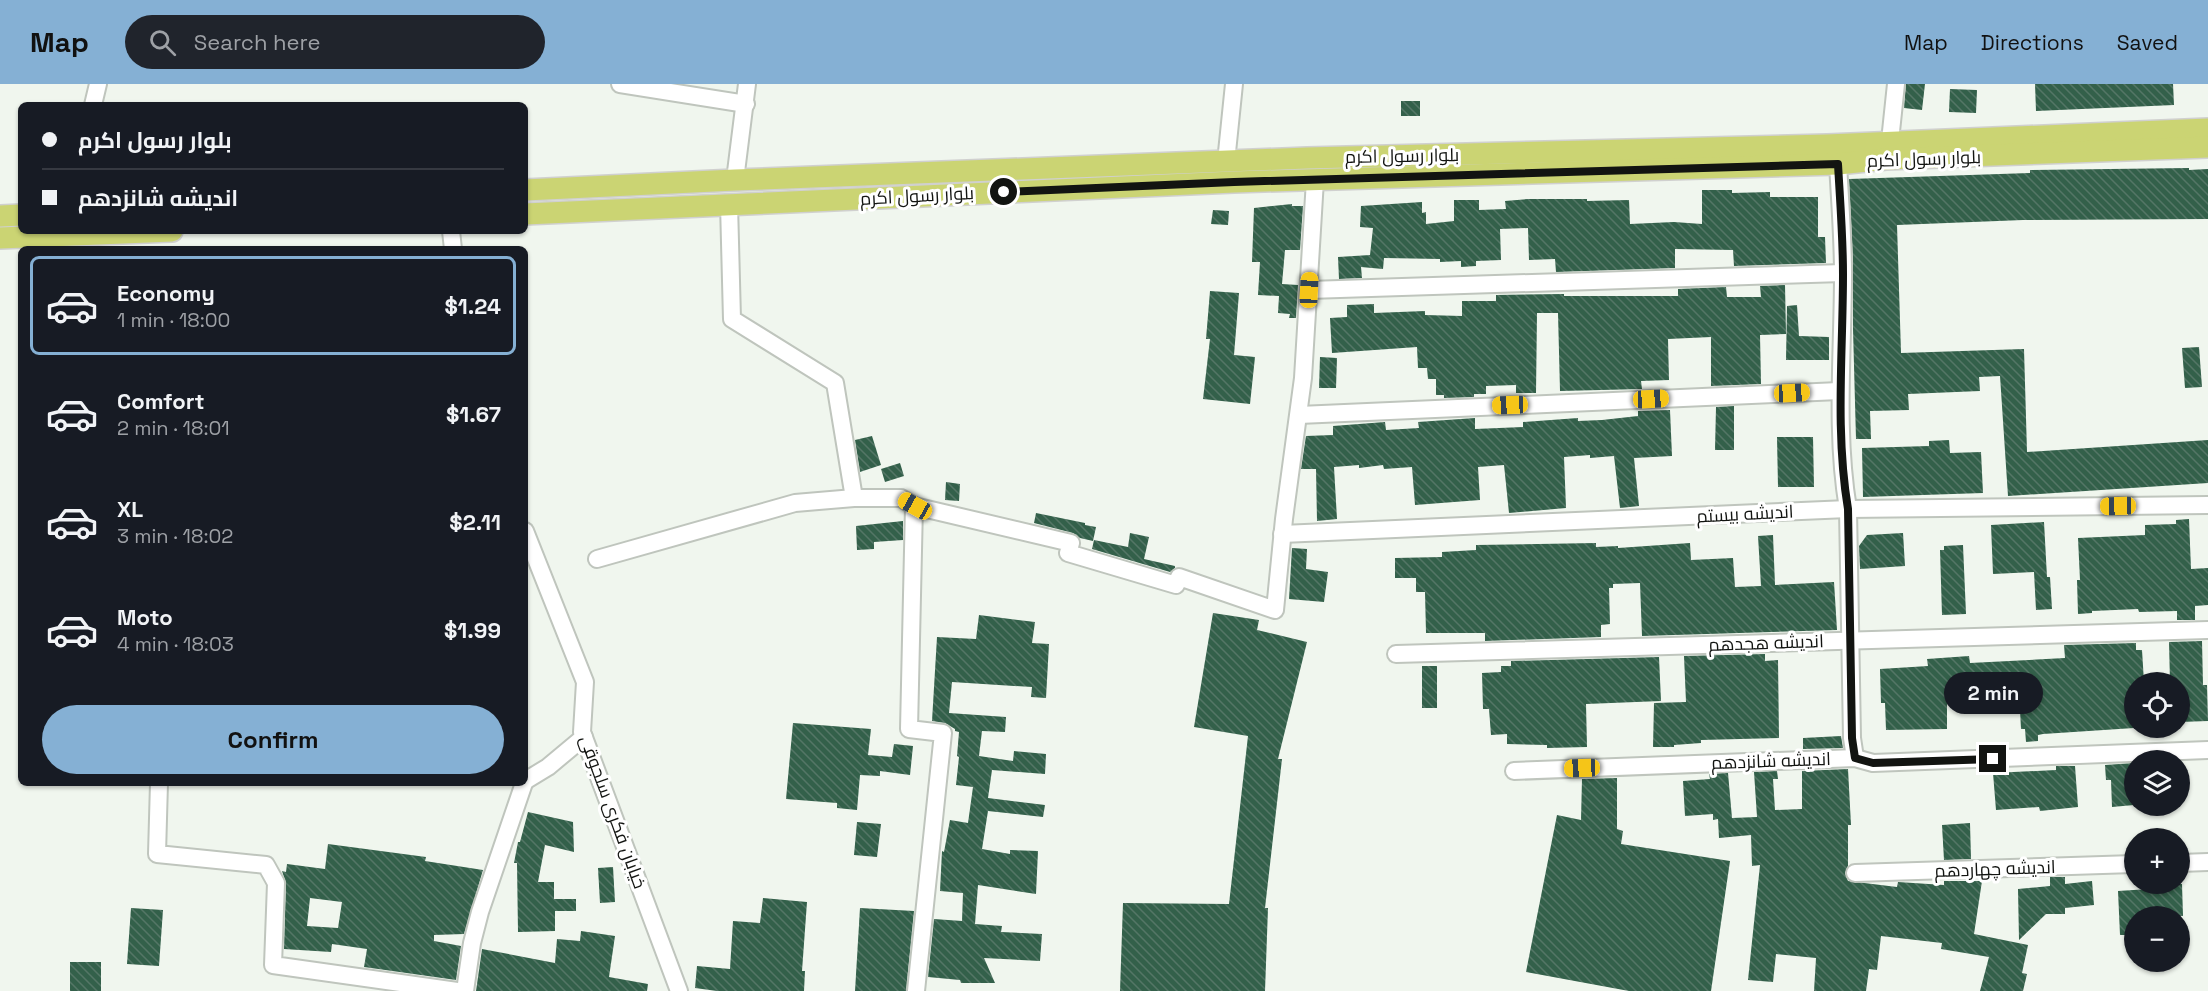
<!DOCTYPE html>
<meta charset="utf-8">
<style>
body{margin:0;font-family:"Space Grotesk",Cairo,sans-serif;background:#20242c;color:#f1f3f6;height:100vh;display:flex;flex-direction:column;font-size:22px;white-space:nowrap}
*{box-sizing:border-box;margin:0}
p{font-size:20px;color:#9ea1a6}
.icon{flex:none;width:33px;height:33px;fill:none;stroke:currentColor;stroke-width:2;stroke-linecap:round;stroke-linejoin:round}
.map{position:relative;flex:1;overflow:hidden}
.sheet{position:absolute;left:18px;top:162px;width:510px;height:540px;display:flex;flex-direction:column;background:#171b24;border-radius:9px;box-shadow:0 2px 4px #0004}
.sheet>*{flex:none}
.hud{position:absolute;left:18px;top:18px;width:510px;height:132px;border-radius:9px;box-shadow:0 2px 4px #0004;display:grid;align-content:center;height:132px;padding:0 24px;background:#171b24}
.tools{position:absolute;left:2124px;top:588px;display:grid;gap:12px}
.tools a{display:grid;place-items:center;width:66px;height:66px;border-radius:50%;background:#171b24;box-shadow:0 2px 4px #0004;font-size:30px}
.end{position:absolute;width:27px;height:27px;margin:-14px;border:8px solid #121411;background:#fff;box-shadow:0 0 0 3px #fff}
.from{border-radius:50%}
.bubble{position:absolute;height:42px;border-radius:21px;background:#171b24;box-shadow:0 2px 4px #0004;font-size:20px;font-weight:700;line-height:42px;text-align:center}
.car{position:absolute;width:18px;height:36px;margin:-18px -9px;border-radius:8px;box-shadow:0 0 4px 2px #0007;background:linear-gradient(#f5c518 24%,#345 0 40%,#f5c518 0 76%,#345 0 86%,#f5c518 0)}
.hud b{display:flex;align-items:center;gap:21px;height:57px;font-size:22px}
.hud b+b{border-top:2px solid #363941}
.hud i{width:15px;height:15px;background:#f1f3f6}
ul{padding:10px 0 0;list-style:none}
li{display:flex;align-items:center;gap:18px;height:99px;margin:0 12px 9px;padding:0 12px;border:3px solid transparent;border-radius:9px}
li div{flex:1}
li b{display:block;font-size:22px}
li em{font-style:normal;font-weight:700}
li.selected{border-color:#85b0d4}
li>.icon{width:54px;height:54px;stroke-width:1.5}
.cta{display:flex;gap:12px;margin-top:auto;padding:12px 24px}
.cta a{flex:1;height:69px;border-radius:36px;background:#85b0d4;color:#111;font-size:24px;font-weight:700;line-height:69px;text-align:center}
header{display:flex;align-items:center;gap:36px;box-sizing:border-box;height:84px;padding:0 30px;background:#85b0d4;color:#111}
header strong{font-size:28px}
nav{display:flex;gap:33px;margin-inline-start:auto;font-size:21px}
.search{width:420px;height:54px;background:#20242c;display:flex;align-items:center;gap:15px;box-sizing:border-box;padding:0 21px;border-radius:33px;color:#9ea1a6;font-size:22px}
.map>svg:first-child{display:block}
</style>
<header>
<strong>Map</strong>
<div class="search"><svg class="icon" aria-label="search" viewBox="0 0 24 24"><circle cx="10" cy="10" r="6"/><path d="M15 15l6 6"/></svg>Search here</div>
<nav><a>Map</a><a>Directions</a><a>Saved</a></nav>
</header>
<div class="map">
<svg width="2208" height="907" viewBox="0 0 2208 907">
<defs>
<pattern id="building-back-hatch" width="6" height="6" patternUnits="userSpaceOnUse" patternTransform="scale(1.5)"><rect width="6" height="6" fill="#33604a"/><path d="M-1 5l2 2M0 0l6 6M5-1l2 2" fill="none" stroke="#547666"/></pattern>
</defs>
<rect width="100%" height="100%" fill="#f0f6ee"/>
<g fill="url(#building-back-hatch)" fill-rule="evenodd">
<polygon points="1906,0 1925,0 1922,26 1904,24"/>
<polygon points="2035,0 2173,0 2174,21 2036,27"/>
<polygon points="1950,5 1977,6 1976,29 1949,28"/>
<rect x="1401" y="17" width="19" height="15"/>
<polygon points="2189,84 2189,86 2208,85 2208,135 2023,136 1897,141 1901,269 2024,265 2027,368 2208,356 2208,399 2008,412 2000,292 1979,293 1980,307 1908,310 1909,326 1870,327 1871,355 1856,355 1853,245 1853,176 1849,95 2030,89 2030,86"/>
<polygon points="1702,106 1732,106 1732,109 1770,108 1770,113 1818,113 1818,153 1825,153 1826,179 1734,182 1733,166 1675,165 1675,184 1556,188 1555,175 1529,176 1528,144 1500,145 1501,176 1476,177 1476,182 1461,183 1461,177 1440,178 1440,175 1384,174 1383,185 1361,183 1362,194 1339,195 1338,173 1370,171 1373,144 1360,143 1361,122 1422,118 1422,129 1426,128 1426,140 1454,137 1454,116 1479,116 1479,126 1506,125 1505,117 1528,115 1587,115 1587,117 1629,116 1630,140 1674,138 1702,140"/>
<polygon points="1292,120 1292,122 1303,122 1300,166 1285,166 1282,200 1298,201 1296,234 1289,234 1290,230 1278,229 1279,212 1258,211 1260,178 1252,178 1254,124"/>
<polygon points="1213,126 1229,127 1228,141 1211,140"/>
<polygon points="1785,201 1786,250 1760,251 1761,300 1711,302 1711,253 1668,255 1669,296 1641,297 1642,305 1560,307 1558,229 1537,229 1536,309 1516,309 1516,301 1486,302 1486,310 1474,310 1474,313 1444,314 1444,311 1436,311 1436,295 1428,295 1427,284 1418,284 1417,263 1332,269 1330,234 1347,233 1347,221 1374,220 1374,229 1425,227 1425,231 1462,232 1462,217 1496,217 1496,211 1564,210 1564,212 1678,212 1678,205 1726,203 1727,213 1761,213 1760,202"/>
<polygon points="1210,207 1239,209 1234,271 1255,273 1250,320 1203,315 1210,255 1206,255"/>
<polygon points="1797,221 1799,252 1829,253 1829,276 1786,276 1787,222"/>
<polygon points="2199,263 2202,303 2185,304 2182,264"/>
<polygon points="1320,273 1337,274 1336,304 1319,304"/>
<polygon points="1734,322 1734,366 1715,366 1716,323"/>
<polygon points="1670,326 1672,372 1634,374 1639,422 1620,424 1614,372 1590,374 1590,371 1564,373 1566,424 1509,429 1504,381 1478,383 1480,416 1415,421 1412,383 1384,385 1383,381 1359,384 1359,381 1334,383 1337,435 1317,437 1316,385 1301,385 1306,352 1333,351 1333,342 1385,338 1386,346 1419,344 1418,338 1475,334 1475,345 1523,343 1523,338 1578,334 1578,337 1602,336 1638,332 1638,327"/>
<polygon points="872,352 881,381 860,388 855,356"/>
<polygon points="1777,353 1813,353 1814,403 1778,403"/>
<polygon points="1949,356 1950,369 1981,368 1983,409 1863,413 1862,364 1929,362 1929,357"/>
<polygon points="900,379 904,392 885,398 881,385"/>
<polygon points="946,398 960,400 959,417 945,416"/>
<polygon points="1036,429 1085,439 1085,441 1096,443 1093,457 1080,454 1073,449 1034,439"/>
<polygon points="2189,435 2191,485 2208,484 2208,521 2195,522 2195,536 2177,536 2177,527 2139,528 2138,525 2092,527 2092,529 2078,530 2077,496 2080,496 2078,454 2145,451 2145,441 2176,440 2176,436"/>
<polygon points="903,437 903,456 874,458 874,465 857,466 856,442"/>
<polygon points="2044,438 2047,493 2050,493 2052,525 2036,526 2034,488 1993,490 1991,441"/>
<polygon points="1130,449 1149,453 1144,475 1175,482 1175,484 1170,488 1092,465 1094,456 1128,463"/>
<polygon points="1903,449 1905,482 1860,485 1859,462 1867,451"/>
<polygon points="1773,451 1775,501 1834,498 1837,546 1642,552 1640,499 1613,500 1613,504 1609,504 1610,540 1601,541 1601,553 1485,557 1485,549 1426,549 1425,508 1416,508 1416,494 1395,494 1395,474 1442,473 1442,468 1476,466 1476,461 1596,459 1596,463 1618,462 1618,464 1690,459 1691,476 1733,474 1735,503 1761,502 1758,452"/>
<polygon points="1963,461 1966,530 1942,531 1940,466 1944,466 1944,462"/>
<polygon points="1292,464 1307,465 1306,485 1328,488 1324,518 1289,515"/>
<polygon points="1213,529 1259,536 1257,546 1307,558 1278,675 1282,675 1265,824 1268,824 1265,907 1120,907 1123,819 1229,820 1248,652 1194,643"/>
<polygon points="979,531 1035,538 1032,559 1049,560 1046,614 1031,613 1032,603 952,598 949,629 1006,633 1005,648 982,647 979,672 1013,677 1014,667 1046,670 1045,690 992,686 988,714 1045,721 1043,733 988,727 982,765 1010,770 1010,766 1038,767 1036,810 978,801 975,840 1002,842 1001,848 1042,850 1040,877 984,874 995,899 961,899 960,896 928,893 934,835 962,837 963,809 940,807 942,767 944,768 950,736 968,739 973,703 956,701 959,673 957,672 959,648 955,647 955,645 945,639 932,637 937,553 976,555"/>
<polygon points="2202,557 2203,601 2207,601 2208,637 2180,638 2180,598 2170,598 2169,558"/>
<polygon points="2136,559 2136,566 2142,566 2144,598 2134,598 2134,644 2043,650 2038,651 2038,657 2026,658 2025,645 2021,645 2019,607 1947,611 1947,645 1886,646 1885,619 1881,619 1880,585 1928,582 1927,575 1969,572 1970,579 2065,574 2064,561"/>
<polygon points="1765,570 1765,577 1778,576 1779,654 1701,656 1701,659 1674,661 1674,663 1653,663 1654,619 1686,618 1684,572"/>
<polygon points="1659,573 1661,617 1586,620 1587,663 1547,664 1547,661 1507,660 1507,650 1491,651 1489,625 1483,625 1482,589 1501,588 1501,582 1511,582 1511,577"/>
<rect x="1422" y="582" width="15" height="42"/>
<polygon points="793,639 871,645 868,671 892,673 894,660 913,662 910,691 880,687 880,692 860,691 857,726 837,724 837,719 786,715"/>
<polygon points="1841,652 1843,664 1803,665 1803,654"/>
<polygon points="2134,679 2134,721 2112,723 2111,696 2106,696 2105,681"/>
<polygon points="2056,682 2075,682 2078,723 2040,727 2039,723 1996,726 1993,689 2056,686"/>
<polygon points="1848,685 1851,741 1848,741 1848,782 1845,789 1848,797 1897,803 1898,798 1944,801 1944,797 1982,797 1974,850 2028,861 2022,889 2027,890 2023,907 1980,907 1989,873 1941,865 1942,859 1881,852 1877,886 1869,885 1866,907 1814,907 1816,874 1776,870 1773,898 1748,896 1760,781 1752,782 1751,751 1719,754 1718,735 1713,736 1713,730 1685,732 1683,697 1710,695 1709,690 1728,689 1732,734 1757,733 1754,688 1777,687 1778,695 1773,695 1775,726 1802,725 1802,687"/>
<polygon points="1617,694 1617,745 1623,747 1621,760 1730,777 1711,907 1629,907 1526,888 1557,731 1581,736 1582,695"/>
<polygon points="528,728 573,738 574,768 545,761 538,798 554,798 554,815 576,815 576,827 555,827 555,847 518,848 517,779 514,779 518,758 520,758"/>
<polygon points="857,738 881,740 877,773 854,771"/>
<polygon points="1970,739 1971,775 1944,776 1942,741"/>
<path d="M328,760l98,13 -1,4 58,9 -19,64 -30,1v6l27,5 -5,34 -92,-13 3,-18 -35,-5 -1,8 -47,-3 2,-66 -4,-12 4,1 1,-8 38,5zM310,814l32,4 -4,26 -31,-2z"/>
<polygon points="613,783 615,818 600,819 598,784"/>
<polygon points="2050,793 2065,793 2065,800 2092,797 2094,821 2065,824 2065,830 2046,830 2019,856 2018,805 2050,802"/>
<polygon points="2149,800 2182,800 2183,832 2134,832 2134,851 2120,851 2118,807 2149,805"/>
<polygon points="763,814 807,818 802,887 805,887 804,907 717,907 695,904 697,882 730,885 733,837 760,839"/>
<polygon points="131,824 163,826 159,882 127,880"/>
<polygon points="860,824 914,827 906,907 855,907"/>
<polygon points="581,847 615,852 609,893 648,900 647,907 476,907 482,865 555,879 557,855 580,857"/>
<rect x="70" y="878" width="31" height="29"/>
</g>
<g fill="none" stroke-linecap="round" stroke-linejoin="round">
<defs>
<g id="minor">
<polyline points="620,0 746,20"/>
<polyline points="93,21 98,0"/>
<polyline points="1890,57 1896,0"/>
<polyline points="1226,78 1234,0"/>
<path d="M1838,80c2,36 5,74 5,110 0,79 -8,157 5,235l4,229 3,20"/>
<polyline points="735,96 747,0"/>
<polyline points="729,120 732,235 835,299 854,414"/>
<polyline points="451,147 453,165"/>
<polyline points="1309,206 1843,189"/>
<polyline points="1299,331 1839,307"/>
<polyline points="914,422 1071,459 1068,469 1176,501 1179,493 1275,526 1284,435 1303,294 1315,96"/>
<polyline points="525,447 585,598 582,648 679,907"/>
<polyline points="1282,450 1848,425 2208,421"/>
<polyline points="597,475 795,419 854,414 901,414 914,422 909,645 943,649 916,907"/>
<polyline points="1396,570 2208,546"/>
<polyline points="1514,687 1855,674 1873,679 2208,666"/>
<polyline points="525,697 548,683 584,653"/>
<polyline points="159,699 157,770 266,781 276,799 273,881 457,907"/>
<polyline points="2180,779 2208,778"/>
<polyline points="1855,789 2134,780"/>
<polyline points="465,907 472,859 480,828 524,699"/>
</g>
<g id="major">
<polyline points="525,106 735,96 1307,74 1827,61 2208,45"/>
<polyline points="525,130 1234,98 1838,80 1886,75 2208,63"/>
<polyline points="0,132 21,131"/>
<polyline points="0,154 172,147"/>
</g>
</defs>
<use href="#minor" stroke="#bfc5bd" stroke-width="20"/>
<use href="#major" stroke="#d0d0cf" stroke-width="24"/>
<use href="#minor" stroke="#fff" stroke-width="16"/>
<use href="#major" stroke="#cbd473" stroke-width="21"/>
</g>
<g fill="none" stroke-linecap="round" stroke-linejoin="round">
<path stroke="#121411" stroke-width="8" d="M1004,108l230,-10 604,-18c2,36 5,73 5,110 0,79 -8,157 5,235l4,229 3,20 18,5 120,-4"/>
</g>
<g text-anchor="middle" stroke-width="6" stroke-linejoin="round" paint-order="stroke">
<g font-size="18" fill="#121411" stroke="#fff">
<text transform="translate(1402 72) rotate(-1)" y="6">بلوار رسول اکرم</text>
<text transform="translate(1924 75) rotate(-2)" y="6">بلوار رسول اکرم</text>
<text transform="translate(917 112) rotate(-3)" y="6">بلوار رسول اکرم</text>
<text transform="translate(1745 430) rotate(-3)" y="6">اندیشه بیستم</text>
<text transform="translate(1766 559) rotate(-2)" y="6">اندیشه هجدهم</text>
<text transform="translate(1771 677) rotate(-2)" y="6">اندیشه شانزدهم</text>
<text transform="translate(613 728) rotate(70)" y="6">خیابان فکری سلجوقی</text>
<text transform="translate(1995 785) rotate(-2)" y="6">اندیشه چهاردهم</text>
</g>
</g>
</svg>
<div class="tools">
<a><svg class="icon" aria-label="locate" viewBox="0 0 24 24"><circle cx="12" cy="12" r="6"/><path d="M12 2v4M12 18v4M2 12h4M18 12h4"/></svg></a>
<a><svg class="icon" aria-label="layers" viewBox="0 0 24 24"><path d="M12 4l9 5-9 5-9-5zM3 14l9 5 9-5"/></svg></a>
<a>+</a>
<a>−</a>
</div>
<i class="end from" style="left:1004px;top:108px"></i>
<i class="end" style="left:1993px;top:675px"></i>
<div class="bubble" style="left:1944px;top:588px;width:99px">2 min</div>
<i class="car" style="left:1309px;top:206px;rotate:3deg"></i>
<i class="car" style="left:1792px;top:309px;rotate:87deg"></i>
<i class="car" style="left:1651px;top:315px;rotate:87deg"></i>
<i class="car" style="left:1510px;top:321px;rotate:268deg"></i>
<i class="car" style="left:915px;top:422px;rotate:299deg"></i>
<i class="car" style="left:2118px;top:422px;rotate:269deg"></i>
<i class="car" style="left:1582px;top:684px;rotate:268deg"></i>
<div class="hud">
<b><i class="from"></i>بلوار رسول اکرم</b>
<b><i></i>اندیشه شانزدهم</b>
</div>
<section class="sheet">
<ul>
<li class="selected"><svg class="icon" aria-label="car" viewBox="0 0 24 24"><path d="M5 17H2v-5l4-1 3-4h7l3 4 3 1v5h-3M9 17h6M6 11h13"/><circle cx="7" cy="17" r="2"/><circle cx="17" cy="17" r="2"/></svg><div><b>Economy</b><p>1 min · 18:00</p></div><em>$1.24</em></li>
<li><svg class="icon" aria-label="car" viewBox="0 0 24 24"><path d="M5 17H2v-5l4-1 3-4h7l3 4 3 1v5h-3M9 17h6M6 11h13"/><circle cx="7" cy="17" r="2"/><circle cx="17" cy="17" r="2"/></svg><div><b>Comfort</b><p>2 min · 18:01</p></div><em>$1.67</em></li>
<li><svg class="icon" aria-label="car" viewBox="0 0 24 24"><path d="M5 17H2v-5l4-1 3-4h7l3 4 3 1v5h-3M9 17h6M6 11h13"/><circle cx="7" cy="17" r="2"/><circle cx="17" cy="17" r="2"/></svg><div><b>XL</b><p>3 min · 18:02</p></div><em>$2.11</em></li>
<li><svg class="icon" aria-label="car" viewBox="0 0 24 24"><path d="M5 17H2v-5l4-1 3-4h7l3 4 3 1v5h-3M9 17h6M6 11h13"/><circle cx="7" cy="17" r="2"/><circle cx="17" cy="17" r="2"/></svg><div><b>Moto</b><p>4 min · 18:03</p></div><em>$1.99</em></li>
</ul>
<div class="cta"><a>Confirm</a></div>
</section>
</div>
